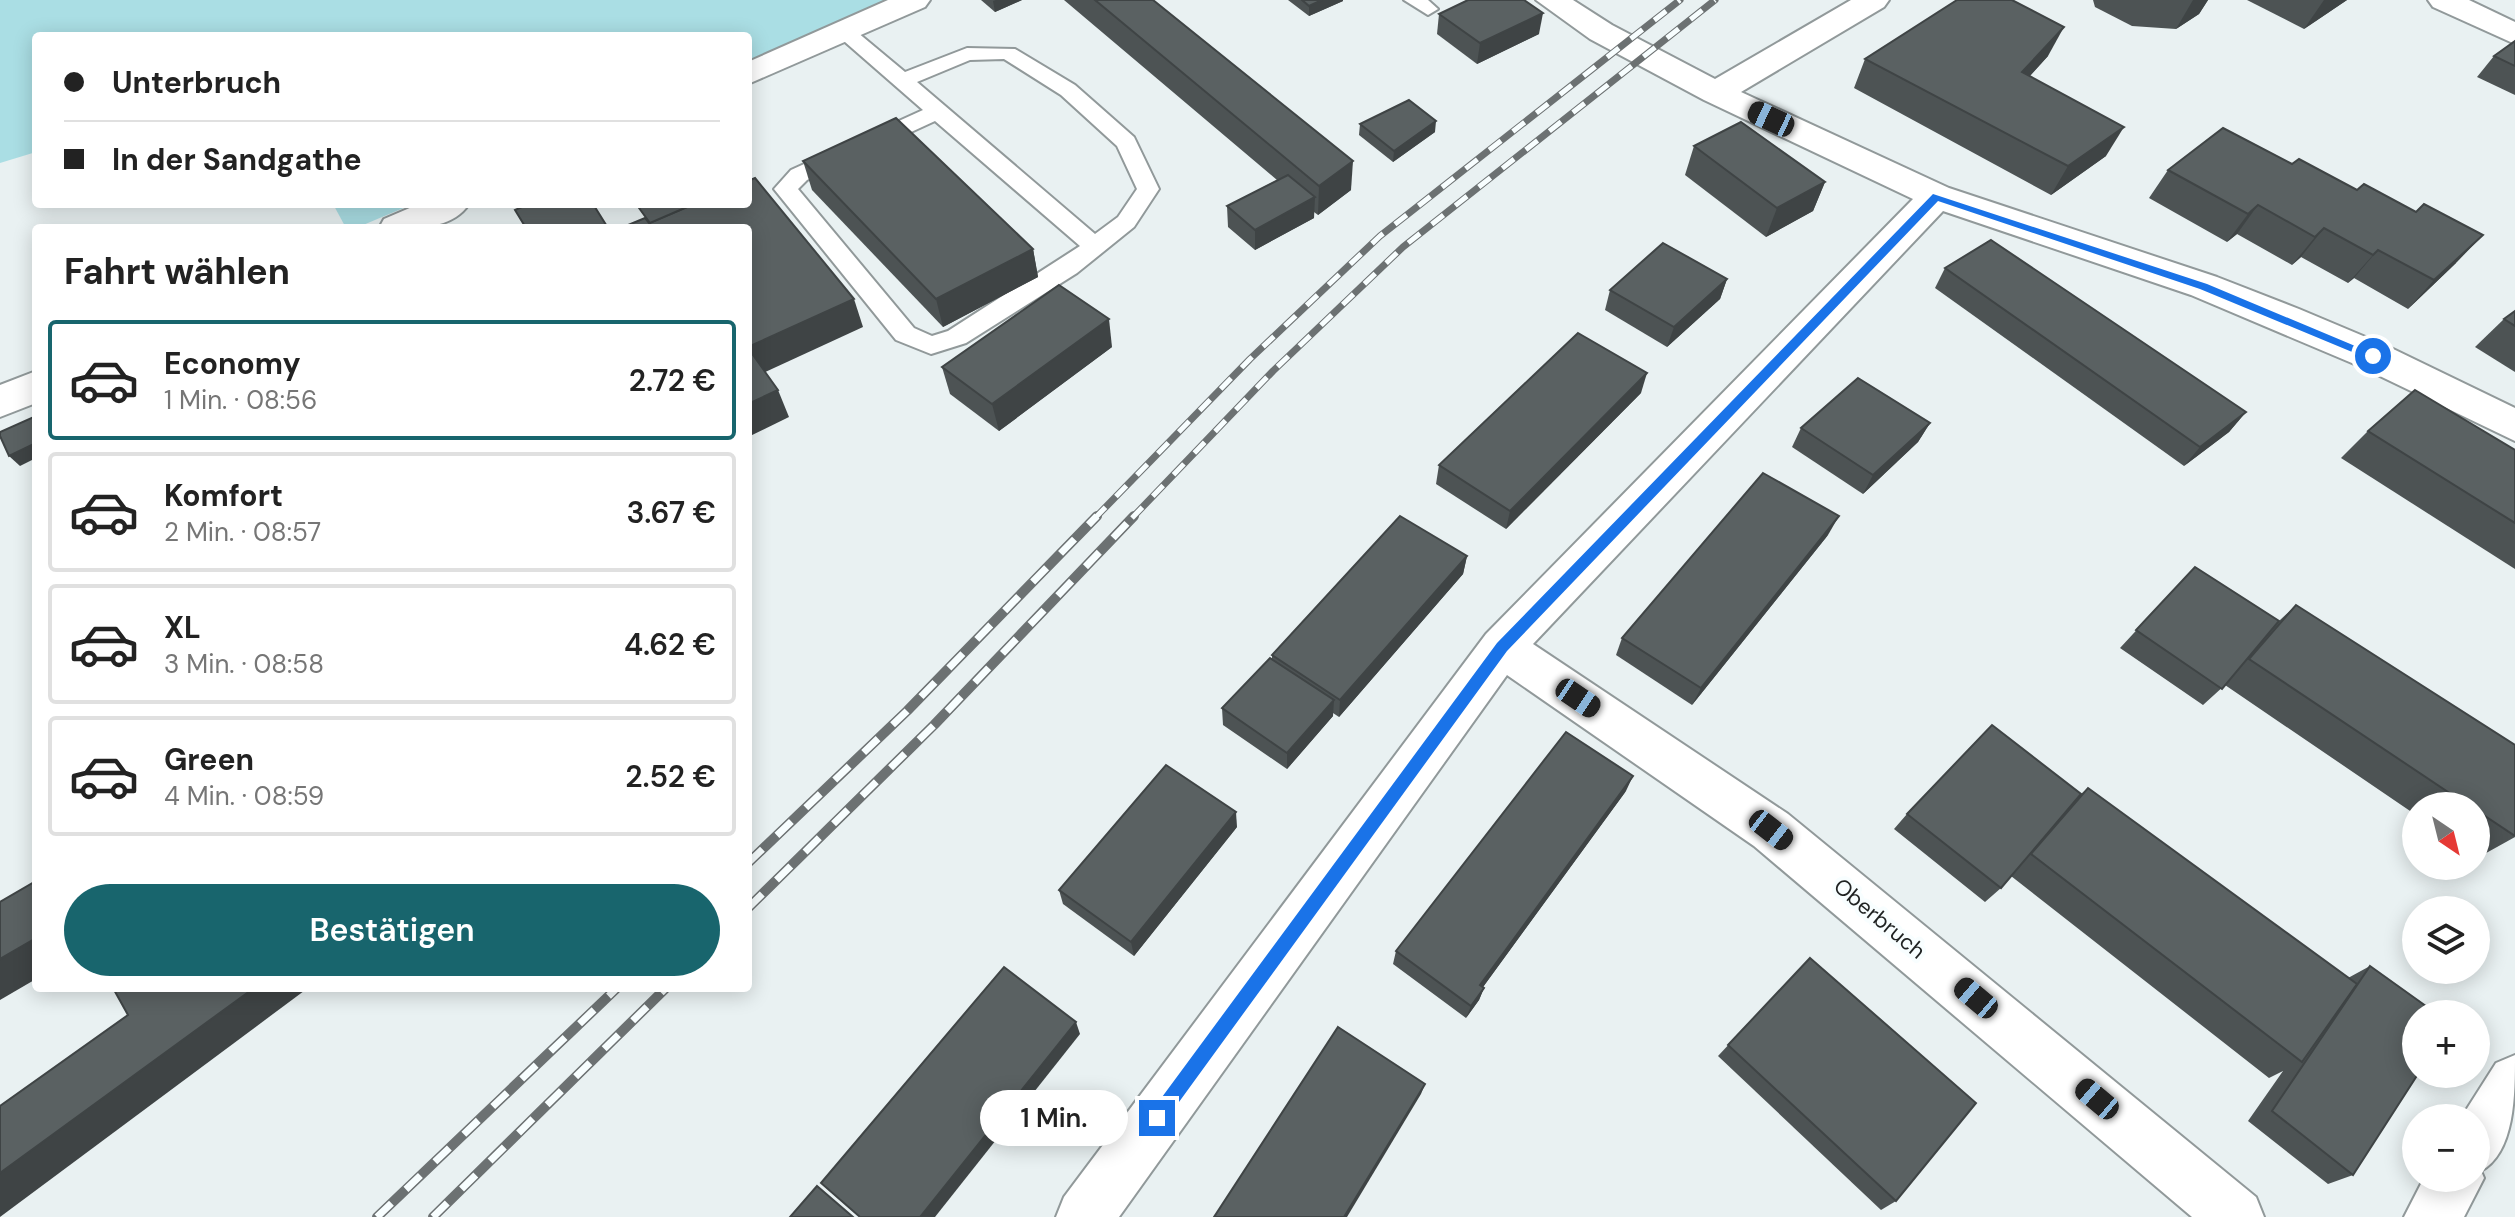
<!DOCTYPE html>
<html lang="de">
<meta charset="utf-8">
<style>
body{margin:0;font-family:"DM Sans",sans-serif;background:#f6f6f6;color:#222;height:100vh;display:flex;flex-direction:column;font-size:30px;white-space:nowrap}
*{box-sizing:border-box;margin:0}
p{font-size:26px;color:#767676}
.icon{flex:none;width:44px;height:44px;fill:none;stroke:currentColor;stroke-width:2;stroke-linecap:round;stroke-linejoin:round}
.map{position:relative;flex:1;overflow:hidden}
.drawer{position:absolute;left:32px;top:224px;width:720px;height:768px;display:flex;flex-direction:column;background:#fff;border-radius:8px;box-shadow:0 4px 20px #0003}
.drawer>*{flex:none}
.banner{position:absolute;left:32px;top:32px;width:720px;height:176px;border-radius:8px;box-shadow:0 4px 20px #0003;display:grid;align-content:center;height:176px;padding:0 32px;background:#fff}
.needle{width:52px;rotate:145deg}
.buttons{position:absolute;left:2402px;top:792px;display:grid;gap:16px}
.buttons a{display:grid;place-items:center;width:88px;height:88px;border-radius:50%;background:#fff;box-shadow:0 4px 20px #0003;font-size:40px}
.end{position:absolute;width:36px;height:36px;margin:-18px;border:10px solid #1a73e8;background:#fff;box-shadow:0 0 0 4px #fff}
.from{border-radius:50%}
.bubble{position:absolute;height:56px;border-radius:28px;background:#fff;box-shadow:0 4px 20px #0003;font-size:26px;font-weight:600;line-height:56px;text-align:center}
.car{position:absolute;width:24px;height:48px;margin:-24px -12px;border-radius:10px;box-shadow:0 0 6px 2px #0007;background:linear-gradient(#222 24%,#8ab4d8 0 40%,#222 0 76%,#8ab4d8 0 86%,#222 0)}
.banner b{display:flex;align-items:center;gap:28px;height:76px;font-size:30px}
.banner b+b{border-top:2px solid #e0e0e0}
.banner i{width:20px;height:20px;background:#222}
ul{padding:0;list-style:none}
li{display:flex;align-items:center;gap:24px;height:120px;margin:0 16px 12px;padding:0 16px;border:4px solid #e0e0e0;border-radius:8px}
li div{flex:1}
li b{display:block;font-size:30px}
li em{font-style:normal;font-weight:600}
li.active{border-color:#18656d}
li>.icon{width:72px;height:72px;stroke-width:1.5}
h2{padding:0 32px;font-size:36px;line-height:96px}
.action{display:flex;gap:16px;margin-top:auto;padding:16px 32px}
.action a{flex:1;height:92px;border-radius:48px;background:#18656d;color:#fff;font-size:32px;font-weight:600;line-height:92px;text-align:center}
.map>svg:first-child{display:block}
</style>
<div class="map">
<svg width="2515" height="1217" viewBox="0 0 2515 1217">
<rect width="100%" height="100%" fill="#e9f1f2"/>
<g fill="#aadee4">
<polygon points="0,0 897,0 748,64 748,36 36,36 36,152 0,163"/>
<polygon points="333,204 413,204 356,228 346,228"/>
</g>
<g fill="none" stroke-linecap="round" stroke-linejoin="round">
<defs>
<g id="lane">
<polygon points="1404,0 1428,0 1438,9 1428,15"/>
<path d="M844,25l7,2 54,45 62,-24 48,1 60,36 59,52 25,52 -25,38 -57,46 -111,70 -35,11 -35,-14 -122,-151 17,-19 132,-60 -86,-75 -3,-4 3,-4zM1004,59l57,36 56,51 20,43 -19,28 -23,17 -178,-152 53,-22zM935,121l145,125 -132,85 -16,5 -18,-8 -116,-139 9,-9z"/>
</g>
<g id="street">
<polygon points="888,0 930,0 925,7 748,84 748,62"/>
<polygon points="1536,0 1573,0 1612,25 1715,79 1851,0 1889,0 1884,7 1741,92 1949,188 2217,277 2299,309 2387,346 2515,408 2515,441 2359,366 2191,295 1943,211 1533,644 1788,814 2256,1197 2264,1217 2192,1217 1754,846 1507,675 1119,1217 1056,1217 1064,1197 1486,634 1913,199 1704,100 1590,39"/>
<polygon points="2428,0 2469,0 2515,22 2515,44 2433,7"/>
<path d="M419,204h50c-18,28 -61,24 -90,24l5,-9z"/>
<polygon points="36,371 36,403 0,417 0,385"/>
<path d="M2515,1055c0,40 0,97 -34,116l3,7 -20,39h-60l20,-39h52v-60h-15l35,-55z"/>
</g>
</defs>
<use href="#lane" stroke="#91999a" stroke-width="4"/>
<use href="#street" stroke="#91999a" stroke-width="4"/>
<use href="#lane" fill="#fff" fill-rule="evenodd"/>
<use href="#street" fill="#fff" fill-rule="evenodd"/>
<defs>
<g id="rail-far1">
<polyline points="1095,518 1250,359 1380,236 1680,0"/>
<polyline points="1132,518 1273,371 1403,247 1715,0"/>
</g>
<g id="rail">
<polyline points="748,863 907,711 1097,516"/>
<polyline points="748,908 934,725 1134,516"/>
<polyline points="377,1217 617,988"/>
<polyline points="433,1217 666,988"/>
</g>
</defs>
<use href="#rail-far1" stroke="#6c7172" stroke-width="7"/>
<use href="#rail" stroke="#6c7172" stroke-width="10"/>
<use href="#rail-far1" stroke="#f8feff" stroke-width="5" stroke-dasharray="15" stroke-linecap="butt"/>
<use href="#rail" stroke="#f8feff" stroke-width="7" stroke-dasharray="20" stroke-linecap="butt"/>
</g>
<g fill="#4d5354">
<polygon points="981,0 1022,0 995,12"/>
<polygon points="1064,0 1153,0 1351,190 1318,215 1314,212 1314,218 1255,250 1228,227 1227,206 1277,180"/>
<polygon points="1288,0 1343,0 1343,1 1309,16"/>
<polygon points="2093,0 2208,0 2199,14 2176,29 2132,26 2095,7"/>
<polygon points="2247,0 2347,0 2304,29"/>
<polygon points="1439,14 1539,34 1477,64 1437,34"/>
<polygon points="2515,41 2515,95 2477,77 2494,56"/>
<polygon points="2048,56 2030,76 2106,156 2051,195 1854,88 1865,59"/>
<polygon points="1360,124 1435,132 1393,162 1359,135"/>
<polygon points="1694,146 1825,182 1813,211 1766,237 1685,175"/>
<polygon points="803,161 1033,249 1038,277 943,327 812,190"/>
<polygon points="2292,164 2357,190 2456,263 2408,309 2354,278 2348,283 2301,257 2292,265 2237,234 2227,242 2149,198 2168,170"/>
<polygon points="1945,268 2246,412 2229,432 2184,466 1935,288"/>
<polygon points="1727,279 1720,299 1667,347 1605,310 1610,290"/>
<polygon points="2515,311 2515,372 2475,347 2504,319"/>
<polygon points="1112,347 999,431 950,394 942,367"/>
<polygon points="1641,393 1506,529 1436,484 1439,465"/>
<polygon points="1930,423 1918,442 1863,494 1792,447 1801,428"/>
<polygon points="2368,431 2515,450 2515,569 2341,458"/>
<polygon points="1828,535 1692,705 1616,655 1622,638"/>
<polygon points="1467,556 1463,574 1339,717 1333,713 1333,716 1287,769 1223,725 1222,708 1272,659 1272,655"/>
<polygon points="2195,567 2279,621 2296,605 2515,837 2479,857 2476,855 2476,806 2416,806 2416,815 2225,685 2203,705 2120,648"/>
<polygon points="2088,788 2348,978 2370,966 2353,1175 2328,1184 2248,1121 2283,1071 2269,1078 2011,876 2001,888 1985,902 1894,829 1907,814 2081,794"/>
<polygon points="1626,791 1483,987 1484,988 1479,1000 1466,1018 1393,964 1396,951"/>
<polygon points="1237,827 1134,956 1063,904 1059,890"/>
<polygon points="1810,958 1896,1201 1881,1210 1718,1056"/>
</g>
<g fill="#3f4445">
<polygon points="996,0 1022,0 995,12 993,1"/>
<polygon points="1322,0 1343,0 1343,1 1309,16 1309,6"/>
<polygon points="2193,0 2208,0 2199,14 2176,29"/>
<polygon points="2324,0 2347,0 2304,29"/>
<polygon points="1543,13 1539,34 1477,64 1480,43"/>
<polygon points="2064,27 2048,56 2007,101 2022,72"/>
<polygon points="1436,121 1435,132 1393,162 1394,151"/>
<polygon points="2124,127 2106,156 2051,195 2068,166"/>
<polygon points="1353,161 1351,190 1318,215 1319,186"/>
<polygon points="1825,182 1813,211 1766,237 1777,208"/>
<polygon points="1315,197 1314,218 1255,250 1255,230"/>
<polygon points="2258,205 2237,234 2227,242 2248,214"/>
<polygon points="2324,228 2301,257 2292,265 2315,237"/>
<polygon points="2483,235 2456,263 2408,309 2434,280"/>
<polygon points="1033,249 1038,277 943,327 936,299"/>
<polygon points="2378,250 2354,278 2348,283 2373,255"/>
<polygon points="1727,279 1720,299 1667,347 1674,327"/>
<polygon points="854,299 863,327 759,375 748,347"/>
<polygon points="1109,319 1112,347 999,431 992,404"/>
<polygon points="1647,373 1641,393 1506,529 1510,511"/>
<polygon points="778,390 789,417 748,437 748,404"/>
<polygon points="2246,412 2229,432 2184,466 2200,447"/>
<polygon points="1930,423 1918,442 1863,494 1873,475"/>
<polygon points="36,443 36,458 20,466 9,456"/>
<polygon points="1839,516 1828,535 1692,705 1701,688"/>
<polygon points="1467,556 1463,574 1339,717 1340,700"/>
<polygon points="1334,700 1333,716 1287,769 1287,753"/>
<polygon points="1633,776 1626,791 1475,998 1480,985"/>
<polygon points="1236,812 1237,827 1134,956 1131,942"/>
<polygon points="36,938 36,979 0,1000 0,959"/>
<polygon points="254,988 308,988 0,1217 0,1173"/>
<polygon points="1484,988 1479,1000 1466,1018 1471,1006"/>
<polygon points="1076,1022 1080,1034 935,1217 920,1217"/>
<polygon points="1425,1084 1421,1094 1347,1217 1344,1217"/>
</g>
<g fill="#5a6162" stroke="#3f4445" stroke-width="2">
<polygon points="1095,0 1153,0 1353,161 1319,186"/>
<polygon points="1302,0 1322,0 1309,6"/>
<polygon points="1468,0 1524,0 1543,13 1480,43 1439,14"/>
<polygon points="1957,0 2012,0 2064,27 2022,72 2124,127 2068,166 1865,59"/>
<polygon points="2515,41 2515,66 2494,56"/>
<polygon points="1409,100 1436,121 1394,151 1360,124"/>
<polygon points="896,118 1033,249 936,299 803,161"/>
<polygon points="1741,122 1825,182 1777,208 1694,146"/>
<polygon points="2223,128 2292,164 2299,159 2357,190 2364,184 2416,212 2424,204 2483,235 2434,280 2378,250 2373,255 2324,228 2315,237 2258,205 2248,214 2168,170"/>
<polygon points="1288,175 1315,197 1255,230 1227,206"/>
<polygon points="755,178 854,299 748,347 748,228 621,228 645,218 649,223 694,204 748,204 748,181"/>
<polygon points="529,204 593,204 608,228 526,228 515,210"/>
<polygon points="648,204 694,204 650,223 639,208"/>
<polygon points="1991,240 2246,412 2200,447 1945,268"/>
<polygon points="1663,243 1727,279 1674,327 1610,290"/>
<polygon points="1059,285 1109,319 992,404 942,367"/>
<polygon points="2515,311 2515,326 2504,319"/>
<polygon points="1578,333 1647,373 1510,511 1439,465"/>
<polygon points="748,348 778,390 748,404"/>
<polygon points="1858,378 1930,423 1873,475 1801,428"/>
<polygon points="2415,390 2515,450 2515,523 2368,431"/>
<polygon points="36,416 36,443 9,456 0,436 0,432"/>
<polygon points="1763,473 1839,516 1701,688 1622,638"/>
<polygon points="1400,516 1467,556 1340,700 1272,655"/>
<polygon points="2195,567 2279,621 2222,689 2136,630"/>
<polygon points="2296,605 2515,745 2515,836 2476,810 2476,806 2469,806 2249,659"/>
<polygon points="1270,658 1334,700 1287,753 1222,708"/>
<polygon points="1992,725 2081,794 2001,888 1907,814"/>
<polygon points="1566,732 1633,776 1480,985 1484,988 1471,1006 1396,951"/>
<polygon points="1166,765 1236,812 1131,942 1059,890"/>
<polygon points="2088,788 2357,984 2302,1062 2031,854"/>
<polygon points="36,881 36,938 0,959 0,902"/>
<polygon points="1810,958 1976,1103 1896,1201 1728,1045"/>
<polygon points="2370,966 2437,1014 2416,1014 2416,1074 2418,1074 2353,1175 2272,1111"/>
<polygon points="1004,967 1076,1022 920,1217 860,1217 821,1183"/>
<polygon points="113,988 254,988 0,1173 0,1106 128,1015"/>
<polygon points="1338,1027 1425,1084 1344,1217 1214,1217"/>
<polygon points="817,1186 853,1217 790,1217"/>
</g>
<polygon fill="#1a73e8" points="1933,194 2207,284 2379,356 2369,359 2200,289 1938,201 1507,651 1163,1124 1151,1124 1151,1112 1497,643"/>
<g text-anchor="middle" stroke-width="8" stroke-linejoin="round" paint-order="stroke">
<g font-size="22" fill="#1f2222" stroke="#f8feff">
<text transform="translate(1880 918) rotate(40)" y="8">Oberbruch</text>
</g>
</g>
</svg>
<div class="buttons">
<a><svg class="needle" viewBox="-14 -14 28 28"><path d="M0-13l5 13h-10z" fill="#e53935"/><path d="M0 13l5-13h-10z" fill="#767676"/></svg></a>
<a><svg class="icon" aria-label="layers" viewBox="0 0 24 24"><path d="M12 4l9 5-9 5-9-5zM3 14l9 5 9-5"/></svg></a>
<a>+</a>
<a>−</a>
</div>
<i class="end from" style="left:2373px;top:356px"></i>
<i class="end" style="left:1157px;top:1118px"></i>
<div class="bubble" style="left:980px;top:1090px;width:148px">1 Min.</div>
<i class="car" style="left:1771px;top:119px;rotate:295deg"></i>
<i class="car" style="left:1578px;top:698px;rotate:124deg"></i>
<i class="car" style="left:1771px;top:830px;rotate:128deg"></i>
<i class="car" style="left:1976px;top:998px;rotate:310deg"></i>
<i class="car" style="left:2097px;top:1099px;rotate:310deg"></i>
<div class="banner">
<b><i class="from"></i>Unterbruch</b>
<b><i></i>In der Sandgathe</b>
</div>
<section class="drawer">
<h2>Fahrt wählen</h2>
<ul>
<li class="active"><svg class="icon" aria-label="car" viewBox="0 0 24 24"><path d="M5 17H2v-5l4-1 3-4h7l3 4 3 1v5h-3M9 17h6M6 11h13"/><circle cx="7" cy="17" r="2"/><circle cx="17" cy="17" r="2"/></svg><div><b>Economy</b><p>1 Min. · 08:56</p></div><em>2.72 €</em></li>
<li><svg class="icon" aria-label="car" viewBox="0 0 24 24"><path d="M5 17H2v-5l4-1 3-4h7l3 4 3 1v5h-3M9 17h6M6 11h13"/><circle cx="7" cy="17" r="2"/><circle cx="17" cy="17" r="2"/></svg><div><b>Komfort</b><p>2 Min. · 08:57</p></div><em>3.67 €</em></li>
<li><svg class="icon" aria-label="car" viewBox="0 0 24 24"><path d="M5 17H2v-5l4-1 3-4h7l3 4 3 1v5h-3M9 17h6M6 11h13"/><circle cx="7" cy="17" r="2"/><circle cx="17" cy="17" r="2"/></svg><div><b>XL</b><p>3 Min. · 08:58</p></div><em>4.62 €</em></li>
<li><svg class="icon" aria-label="car" viewBox="0 0 24 24"><path d="M5 17H2v-5l4-1 3-4h7l3 4 3 1v5h-3M9 17h6M6 11h13"/><circle cx="7" cy="17" r="2"/><circle cx="17" cy="17" r="2"/></svg><div><b>Green</b><p>4 Min. · 08:59</p></div><em>2.52 €</em></li>
</ul>
<div class="action"><a>Bestätigen</a></div>
</section>
</div>
